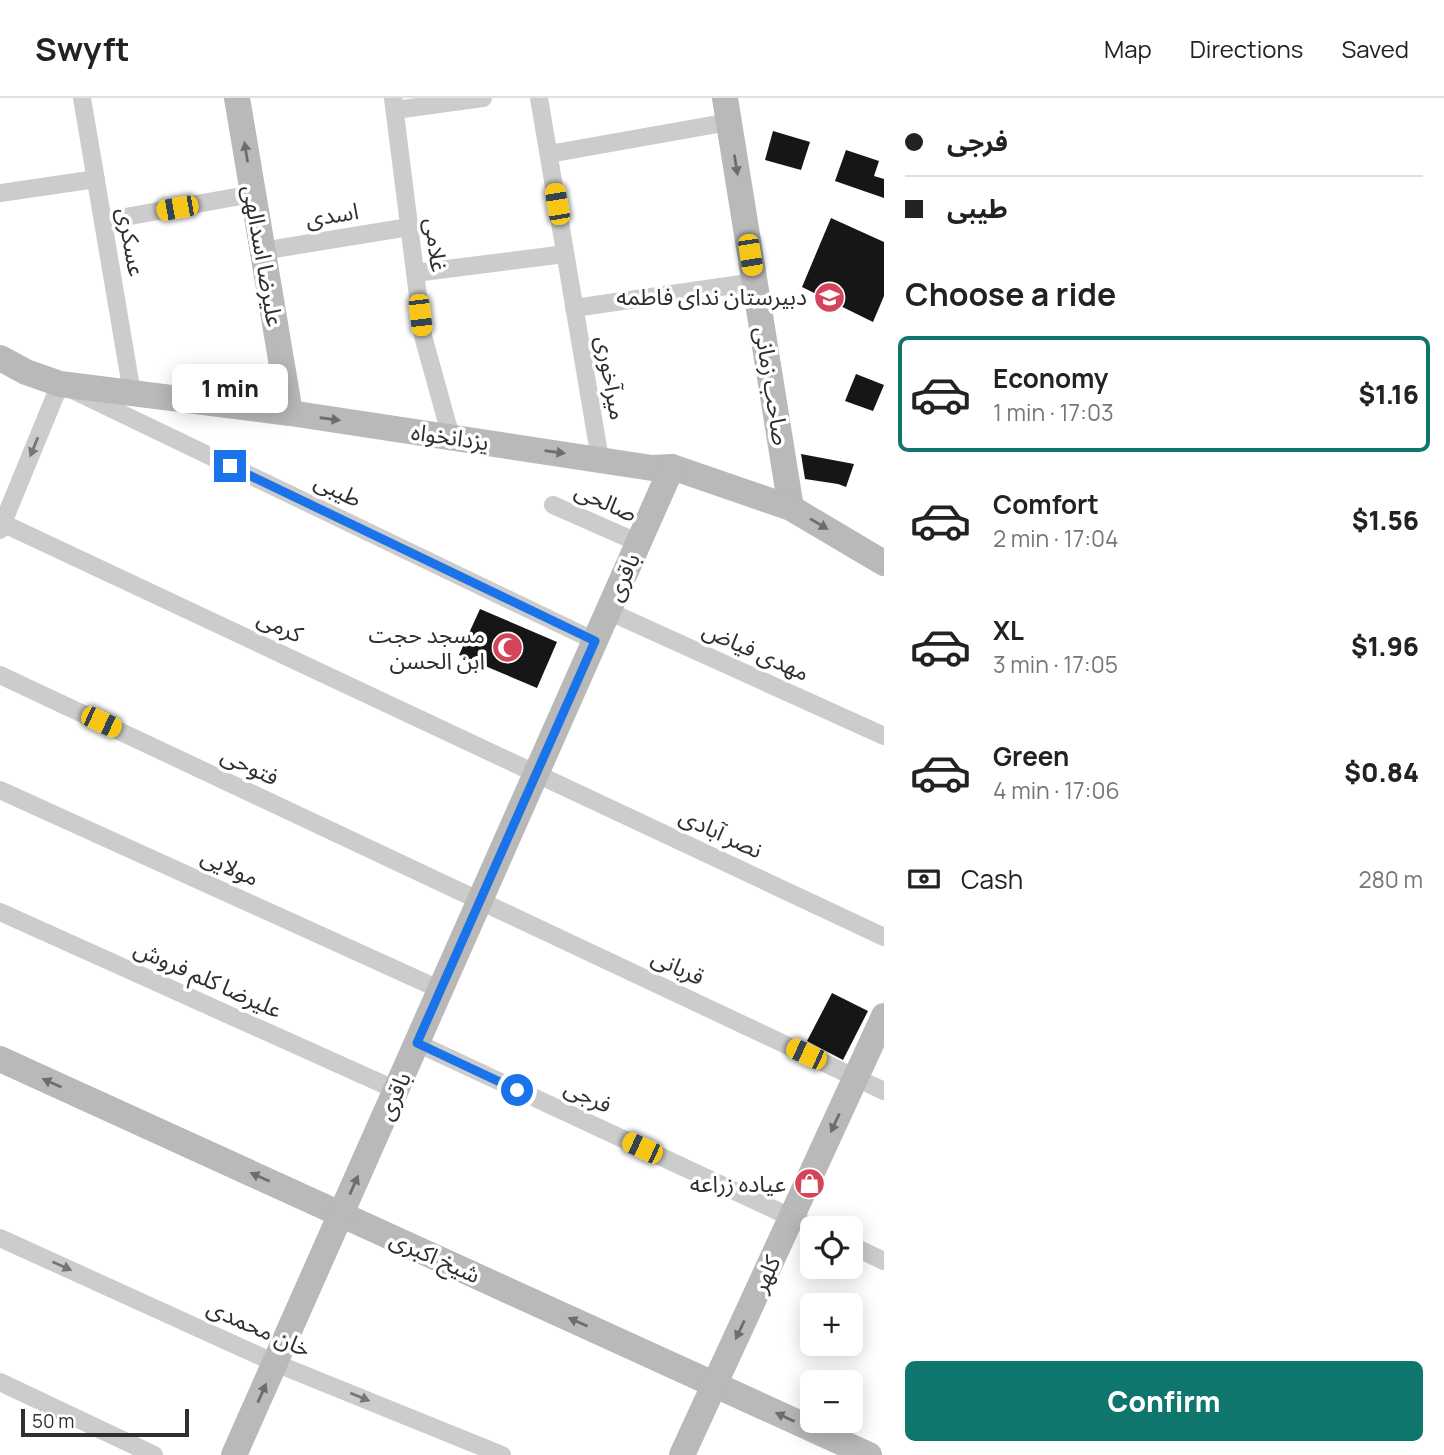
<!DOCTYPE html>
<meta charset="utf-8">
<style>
body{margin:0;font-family:Manrope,"Noto Sans Arabic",sans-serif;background:#f2f2f2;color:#222;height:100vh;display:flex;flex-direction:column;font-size:26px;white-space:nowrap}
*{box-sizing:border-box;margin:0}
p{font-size:23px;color:#767676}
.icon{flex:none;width:38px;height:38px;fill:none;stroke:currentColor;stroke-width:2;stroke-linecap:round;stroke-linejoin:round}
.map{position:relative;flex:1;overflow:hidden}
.panel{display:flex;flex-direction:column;background:#fff;width:560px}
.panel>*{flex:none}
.hud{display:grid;align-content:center;height:154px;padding:0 21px;background:#fff}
.buttons{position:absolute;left:800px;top:1118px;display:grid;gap:14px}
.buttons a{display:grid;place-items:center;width:63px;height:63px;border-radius:10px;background:#fff;box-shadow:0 4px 18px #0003;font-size:35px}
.scale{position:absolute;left:21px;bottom:18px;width:168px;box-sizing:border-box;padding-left:7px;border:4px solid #2f2f2f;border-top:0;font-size:19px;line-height:24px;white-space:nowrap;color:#2f2f2f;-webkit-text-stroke:5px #fff;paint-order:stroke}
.end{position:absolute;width:32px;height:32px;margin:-16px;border:9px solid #1a73e8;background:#fff;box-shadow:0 0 0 4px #fff}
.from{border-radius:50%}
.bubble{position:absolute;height:49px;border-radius:10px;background:#fff;box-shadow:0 4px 18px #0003;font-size:23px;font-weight:800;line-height:49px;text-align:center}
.car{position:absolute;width:21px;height:42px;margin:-21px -10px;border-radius:9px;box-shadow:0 0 5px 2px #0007;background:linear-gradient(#f5c518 24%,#345 0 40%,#f5c518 0 76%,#345 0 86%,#f5c518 0)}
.hud b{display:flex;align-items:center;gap:24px;height:66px;font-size:26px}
.hud b+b{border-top:2px solid #e0e0e0}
.hud i{width:18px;height:18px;background:#222}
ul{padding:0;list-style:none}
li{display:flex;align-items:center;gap:21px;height:116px;margin:0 14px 10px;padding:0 7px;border:4px solid transparent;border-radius:10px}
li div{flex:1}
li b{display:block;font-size:26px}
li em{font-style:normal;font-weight:800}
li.current{border-color:#0f766e}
li>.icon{width:63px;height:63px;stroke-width:1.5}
h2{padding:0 21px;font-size:32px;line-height:84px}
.pay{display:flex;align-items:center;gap:18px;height:77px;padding:0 21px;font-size:26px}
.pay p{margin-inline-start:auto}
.cta{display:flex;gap:14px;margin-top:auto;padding:14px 21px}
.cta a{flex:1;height:80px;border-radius:10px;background:#0f766e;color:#fff;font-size:28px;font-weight:800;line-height:80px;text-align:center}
header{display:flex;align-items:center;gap:42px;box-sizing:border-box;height:98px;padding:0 35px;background:#fff;border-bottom:2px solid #e0e0e0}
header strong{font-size:33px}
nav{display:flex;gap:38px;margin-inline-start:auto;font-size:24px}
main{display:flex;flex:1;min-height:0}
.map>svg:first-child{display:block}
</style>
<header>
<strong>Swyft</strong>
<nav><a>Map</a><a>Directions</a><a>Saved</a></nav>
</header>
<main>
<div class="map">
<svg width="884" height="1357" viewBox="0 0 884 1357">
<rect width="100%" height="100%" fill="#fff"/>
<g fill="#161616">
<polygon points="773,33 810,44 801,72 765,62"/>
<polygon points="846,52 879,63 874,78 884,81 884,100 835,83"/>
<polygon points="831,120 884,144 884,198 873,224 802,189"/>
<polygon points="856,276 884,287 873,313 845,303"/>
<polygon points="801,356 854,366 846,389 838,386 805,381"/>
<polygon points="480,511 557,544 537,590 459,557"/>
<polygon points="832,895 868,913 843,962 807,943"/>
</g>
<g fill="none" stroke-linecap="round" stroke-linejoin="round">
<g stroke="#ccc" stroke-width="18">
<polyline points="82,0 132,295"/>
<polyline points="393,0 423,238 451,339"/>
<polyline points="539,0 600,361"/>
<polyline points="395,12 483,0"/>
<polyline points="549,56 729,24"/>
<polyline points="0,95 96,81"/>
<polyline points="103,123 252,96"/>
<polyline points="262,153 409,129"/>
<polyline points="415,175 565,156"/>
<polyline points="574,210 755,184"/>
<polyline points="553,407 639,445"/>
<polyline points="0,424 884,839"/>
<polyline points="0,432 60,286 595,543"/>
<polyline points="608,513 884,638"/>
<polyline points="0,577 884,993"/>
<polyline points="0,692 441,892"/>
<polyline points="0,814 396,992"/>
<polyline points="417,945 814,1130"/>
<polyline points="0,1140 275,1265 502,1357"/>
<polyline points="850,1147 884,1163"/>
<polyline points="0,1284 154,1357"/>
</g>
<g stroke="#b9b9b9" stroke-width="26">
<polyline points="237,0 290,315"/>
<polyline points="725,0 791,410"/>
<polyline points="0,260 26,274 60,286 290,315 652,370 672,369 791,410 884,465"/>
<polyline points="0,961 869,1357"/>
<polyline points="234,1357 672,369"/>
<polyline points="682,1357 884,918"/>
</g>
</g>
<defs><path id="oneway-solid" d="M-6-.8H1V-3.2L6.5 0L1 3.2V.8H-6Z" transform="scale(1.75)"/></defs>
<g fill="#6d6d6d">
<use href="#oneway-solid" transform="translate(246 54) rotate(-99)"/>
<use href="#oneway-solid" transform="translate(736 67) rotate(81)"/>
<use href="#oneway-solid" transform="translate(330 321) rotate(8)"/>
<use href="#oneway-solid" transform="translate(555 354) rotate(8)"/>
<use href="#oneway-solid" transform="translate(819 426) rotate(31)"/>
<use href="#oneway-solid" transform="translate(52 985) rotate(-156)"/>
<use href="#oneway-solid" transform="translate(835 1025) rotate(115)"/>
<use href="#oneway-solid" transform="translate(260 1079) rotate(-156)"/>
<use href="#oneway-solid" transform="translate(354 1087) rotate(-66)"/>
<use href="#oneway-solid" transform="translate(578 1224) rotate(-156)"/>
<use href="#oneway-solid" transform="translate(740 1232) rotate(115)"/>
<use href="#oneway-solid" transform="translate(262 1295) rotate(-66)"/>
<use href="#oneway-solid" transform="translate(785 1319) rotate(-155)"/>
</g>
<g fill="#767676">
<use href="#oneway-solid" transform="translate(34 349) rotate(112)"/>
<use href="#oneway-solid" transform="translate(62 1168) rotate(24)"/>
<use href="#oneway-solid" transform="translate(360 1299) rotate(22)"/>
</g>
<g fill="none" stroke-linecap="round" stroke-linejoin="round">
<polyline stroke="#1a73e8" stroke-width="9" points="230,368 595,543 417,945 517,992"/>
</g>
<defs>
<symbol id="school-disc" viewBox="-11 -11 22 22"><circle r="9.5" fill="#d4445b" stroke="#fff"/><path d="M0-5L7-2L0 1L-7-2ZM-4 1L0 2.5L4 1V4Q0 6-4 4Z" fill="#fff"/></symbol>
<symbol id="mosque-disc" viewBox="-11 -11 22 22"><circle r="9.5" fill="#d4445b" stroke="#fff"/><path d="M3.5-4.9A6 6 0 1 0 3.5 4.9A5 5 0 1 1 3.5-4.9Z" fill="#fff"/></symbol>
<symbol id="shop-disc" viewBox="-11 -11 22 22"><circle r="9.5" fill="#d4445b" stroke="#fff"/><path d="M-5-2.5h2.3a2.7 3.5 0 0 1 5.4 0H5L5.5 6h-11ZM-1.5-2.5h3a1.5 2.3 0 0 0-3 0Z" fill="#fff"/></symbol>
</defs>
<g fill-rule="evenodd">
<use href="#school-disc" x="812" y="182" width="35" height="35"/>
<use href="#mosque-disc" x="490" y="532" width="35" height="35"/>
<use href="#shop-disc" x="792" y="1068" width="35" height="35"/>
</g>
<g text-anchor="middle" stroke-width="7" stroke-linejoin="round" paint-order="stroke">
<g font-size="23" fill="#2f2f2f" stroke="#fff">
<text transform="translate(332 117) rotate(-9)" y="8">اسدی</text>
<text transform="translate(131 144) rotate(80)" y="8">عسکری</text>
<text transform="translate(436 147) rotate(83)" y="8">غلامی</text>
<text transform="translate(263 158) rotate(80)" y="8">علیرضا اسدالهی</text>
<text transform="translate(611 280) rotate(80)" y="8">میرآخوری</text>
<text transform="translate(772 288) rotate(81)" y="8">صاحب زمانی</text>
<text transform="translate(450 339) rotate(8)" y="8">یزدانخواه</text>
<text transform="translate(338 392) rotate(26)" y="8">طیبی</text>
<text transform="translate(606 404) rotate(24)" y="8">صالحی</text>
<text transform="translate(623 479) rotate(-66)" y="8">باقری</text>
<text transform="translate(280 528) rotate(25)" y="8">کرمی</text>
<text transform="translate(756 553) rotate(24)" y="8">مهدی فیاض</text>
<text transform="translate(250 668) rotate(25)" y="8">فتوحی</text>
<text transform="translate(721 735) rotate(25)" y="8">نصر آبادی</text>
<text transform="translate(230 769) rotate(24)" y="8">مولایی</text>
<text transform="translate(678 869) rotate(25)" y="8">قربانی</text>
<text transform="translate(208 881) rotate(24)" y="8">علیرضا کلم فروش</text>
<text transform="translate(394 998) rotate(-66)" y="8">باقری</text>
<text transform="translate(588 998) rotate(25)" y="8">فرجی</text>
<text transform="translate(435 1159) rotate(24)" y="8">شیخ اکبری</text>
<text transform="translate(766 1176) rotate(-65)" y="8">کلهر</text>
<text transform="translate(259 1230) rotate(24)" y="8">خان محمدی</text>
</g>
<g font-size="23" fill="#2f2f2f" stroke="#fff" text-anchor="end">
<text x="807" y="207">دبیرستان ندای فاطمه</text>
<text x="485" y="545">مسجد حجت<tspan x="485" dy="26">ابن الحسن</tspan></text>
<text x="786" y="1094">عیاده زراعه</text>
</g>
</g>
</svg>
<div class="buttons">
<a><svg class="icon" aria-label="locate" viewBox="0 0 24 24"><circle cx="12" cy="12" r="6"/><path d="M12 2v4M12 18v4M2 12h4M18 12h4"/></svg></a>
<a>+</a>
<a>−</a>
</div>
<div class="scale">50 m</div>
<i class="end from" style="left:517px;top:992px"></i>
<i class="end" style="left:230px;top:368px"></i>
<div class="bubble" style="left:172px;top:266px;width:116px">1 min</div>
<i class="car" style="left:557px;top:106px;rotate:350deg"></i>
<i class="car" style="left:177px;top:110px;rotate:260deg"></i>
<i class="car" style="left:750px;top:157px;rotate:171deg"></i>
<i class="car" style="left:420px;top:217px;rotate:173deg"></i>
<i class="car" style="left:101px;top:624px;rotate:115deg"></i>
<i class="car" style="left:806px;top:956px;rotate:295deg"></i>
<i class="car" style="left:642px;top:1050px;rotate:295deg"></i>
</div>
<section class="panel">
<div class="hud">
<b><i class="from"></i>فرجی</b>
<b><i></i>طیبی</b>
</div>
<h2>Choose a ride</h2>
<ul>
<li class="current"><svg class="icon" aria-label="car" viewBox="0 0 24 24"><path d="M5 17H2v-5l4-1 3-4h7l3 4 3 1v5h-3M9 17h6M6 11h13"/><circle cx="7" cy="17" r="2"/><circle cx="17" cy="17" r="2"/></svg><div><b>Economy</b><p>1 min · 17:03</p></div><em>$1.16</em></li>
<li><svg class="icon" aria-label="car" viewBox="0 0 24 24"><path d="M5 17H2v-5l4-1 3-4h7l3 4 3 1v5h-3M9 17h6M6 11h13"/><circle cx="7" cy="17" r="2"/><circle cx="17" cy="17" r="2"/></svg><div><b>Comfort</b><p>2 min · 17:04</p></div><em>$1.56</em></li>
<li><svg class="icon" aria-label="car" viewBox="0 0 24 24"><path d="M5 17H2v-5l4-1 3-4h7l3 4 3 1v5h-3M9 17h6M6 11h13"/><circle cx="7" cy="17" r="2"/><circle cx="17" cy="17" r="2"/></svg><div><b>XL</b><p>3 min · 17:05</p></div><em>$1.96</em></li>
<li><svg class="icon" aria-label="car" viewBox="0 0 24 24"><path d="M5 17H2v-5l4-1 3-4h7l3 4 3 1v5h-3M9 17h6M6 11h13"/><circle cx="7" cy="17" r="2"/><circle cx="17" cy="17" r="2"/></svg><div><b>Green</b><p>4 min · 17:06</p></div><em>$0.84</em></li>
</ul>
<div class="pay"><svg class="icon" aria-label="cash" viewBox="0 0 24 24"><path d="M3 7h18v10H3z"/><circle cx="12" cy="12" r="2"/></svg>Cash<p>280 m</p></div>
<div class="cta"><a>Confirm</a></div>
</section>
</main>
